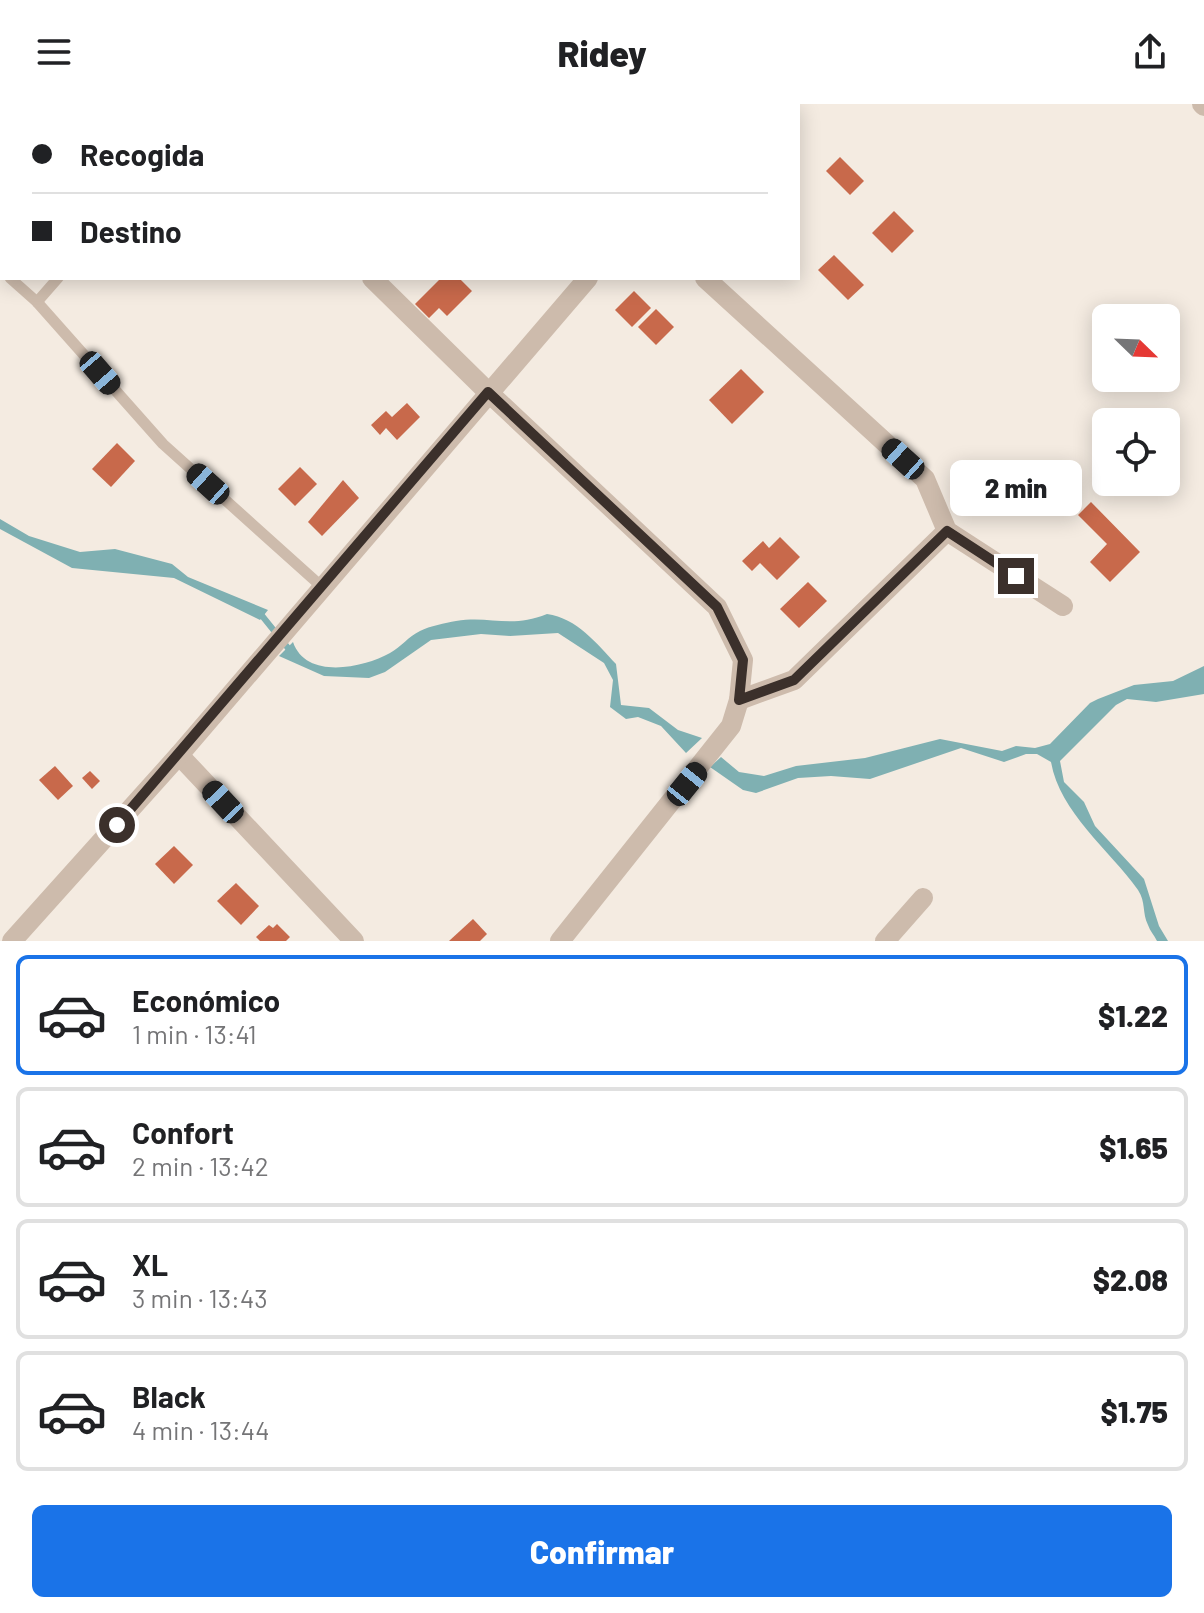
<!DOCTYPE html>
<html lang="es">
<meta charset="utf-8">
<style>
body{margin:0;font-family:Barlow,sans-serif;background:#f2f2f2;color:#202124;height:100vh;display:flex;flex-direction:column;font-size:30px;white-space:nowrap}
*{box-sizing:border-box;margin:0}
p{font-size:26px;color:#757577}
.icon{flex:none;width:44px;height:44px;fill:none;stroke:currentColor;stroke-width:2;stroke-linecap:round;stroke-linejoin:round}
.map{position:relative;height:837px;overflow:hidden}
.drawer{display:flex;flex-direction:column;background:#fff;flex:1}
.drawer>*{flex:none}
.guide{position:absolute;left:0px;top:0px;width:800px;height:176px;box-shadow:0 4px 20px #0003;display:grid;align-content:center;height:176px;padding:0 32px;background:#fff}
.needle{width:52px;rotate:113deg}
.tools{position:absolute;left:1092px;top:200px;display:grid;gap:16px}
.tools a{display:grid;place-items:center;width:88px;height:88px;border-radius:12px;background:#fff;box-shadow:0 4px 20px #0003;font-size:40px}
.end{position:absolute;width:36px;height:36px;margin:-18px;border:10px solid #3b302b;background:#fff;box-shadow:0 0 0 4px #fff}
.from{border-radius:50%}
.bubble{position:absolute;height:56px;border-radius:12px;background:#fff;box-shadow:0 4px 20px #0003;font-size:26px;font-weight:800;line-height:56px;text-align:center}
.car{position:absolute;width:24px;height:48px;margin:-24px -12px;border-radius:10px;box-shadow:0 0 6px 2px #0007;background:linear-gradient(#222 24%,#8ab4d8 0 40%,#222 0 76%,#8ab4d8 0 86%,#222 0)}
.guide b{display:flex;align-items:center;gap:28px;height:76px;font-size:30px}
.guide b+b{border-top:2px solid #e0e0e0}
.guide i{width:20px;height:20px;background:#202124}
ul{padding:14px 0 0;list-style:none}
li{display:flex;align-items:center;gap:24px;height:120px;margin:0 16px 12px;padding:0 16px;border:4px solid #e0e0e0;border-radius:12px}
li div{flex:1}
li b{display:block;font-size:30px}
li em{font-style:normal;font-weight:800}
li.current{border-color:#1a73e8}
li>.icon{width:72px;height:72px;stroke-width:1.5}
.cta{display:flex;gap:16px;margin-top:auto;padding:16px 32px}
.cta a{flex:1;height:92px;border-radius:12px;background:#1a73e8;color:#fff;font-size:32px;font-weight:800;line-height:92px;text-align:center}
header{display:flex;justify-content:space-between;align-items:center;height:104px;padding:0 32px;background:#fff;font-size:36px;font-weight:800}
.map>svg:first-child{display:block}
</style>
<header><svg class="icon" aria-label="menu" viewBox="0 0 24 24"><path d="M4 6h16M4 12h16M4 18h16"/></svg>Ridey<svg class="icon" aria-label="share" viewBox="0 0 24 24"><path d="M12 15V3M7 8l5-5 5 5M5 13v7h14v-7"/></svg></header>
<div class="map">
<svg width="1204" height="837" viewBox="0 0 1204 837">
<rect width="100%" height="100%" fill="#f4ebe1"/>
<g fill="#7fb0b2">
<polygon points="0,415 29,432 80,448 115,445 172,460 188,473 268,506 260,516 174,474 72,464 0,425"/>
<path d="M547,510c30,4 50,30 69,50l5,41 28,3 29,22 24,8 -16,15 -25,-27 -23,-9 -12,2 -16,-12 3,-27 -9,-17 -46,-30 -48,3 -29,-2 -50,6 -46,32 -16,6 -45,-2 -45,-20 14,-14c13,38 70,26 97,11 11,-6 19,-17 30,-22 10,-5 25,-8 36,-10 34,-6 54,8 91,-7z"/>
<path d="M1204,562v28l-48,8 -29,-3 -11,6 -56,56 4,21 20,20 11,24 49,53 15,47 9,15h-11c-3,-6 -7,-10 -9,-16 -6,-12 -2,-23 -10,-35 -29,-41 -78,-77 -87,-128l-14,-8h-11l-22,8 -43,-14 -91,31 -39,-3 -33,2 -42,15 -13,-3 -33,-23 11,-10 18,15 25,4 32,-10 69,-8 75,-19 62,12 14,-5 19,2 15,-4 40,-41 8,-4 36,-14 39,-4z"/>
</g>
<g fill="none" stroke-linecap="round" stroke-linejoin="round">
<polyline stroke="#7fb0b2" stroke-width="6" points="259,508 292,549"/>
</g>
<g fill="#c8694b">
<polygon points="840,53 864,77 850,91 826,67"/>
<polygon points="894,107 914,127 892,149 872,129"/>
<polygon points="834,151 864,181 848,196 818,166"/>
<polygon points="441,174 459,174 472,187 447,212 439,204 429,214 415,200"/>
<polygon points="634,187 651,204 632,223 615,206"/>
<polygon points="656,205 674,223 656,241 638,223"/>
<polygon points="741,265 764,288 732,320 709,296"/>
<polygon points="407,299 420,313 397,336 386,324 380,331 371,321 386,307 392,313"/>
<polygon points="117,339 135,357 111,383 92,365"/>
<polygon points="300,363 317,380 295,402 278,385"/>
<polygon points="343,376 359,394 322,432 308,418"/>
<polygon points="1091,398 1140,448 1110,478 1090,458 1107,440 1078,411"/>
<polygon points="780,433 800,453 777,476 760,459 752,467 742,457 763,437 769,444"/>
<polygon points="808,478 827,497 799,524 780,505"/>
<polygon points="55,662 73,682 58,696 39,676"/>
<polygon points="90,667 100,677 92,685 82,674"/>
<polygon points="174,742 193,761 174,780 155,760"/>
<polygon points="236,779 259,802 241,821 217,797"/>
<polygon points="473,815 487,830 480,837 449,837"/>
<polygon points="277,820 290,833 286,837 260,837 256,833 269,821 273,824"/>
</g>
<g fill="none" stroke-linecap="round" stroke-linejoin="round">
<g stroke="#cdbbac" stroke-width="11">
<polyline points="0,165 2,167"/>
<polyline points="10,174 37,198 163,340 321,482"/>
<polyline points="37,198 58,174"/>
</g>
<g stroke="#cdbbac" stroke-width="20">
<polyline points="505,0 506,2"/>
<polyline points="1202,0 1204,2"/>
<polyline points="207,2 209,0"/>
<polyline points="763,2 766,0"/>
<polyline points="372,174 488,288 717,503 743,556 739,596 731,622 560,837"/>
<polyline points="705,174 925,375 947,427 1063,502"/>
<polyline points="739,596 794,576 947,427"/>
<polyline points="179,651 354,837"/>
<polyline points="12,837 179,651 588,174"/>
<polyline points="885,837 923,794"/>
</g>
</g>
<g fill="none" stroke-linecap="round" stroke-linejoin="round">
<polyline stroke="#3b302b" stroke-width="10" points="117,721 488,288 717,503 743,556 739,596 794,576 947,427 1016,472"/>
</g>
</svg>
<div class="tools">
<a><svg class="needle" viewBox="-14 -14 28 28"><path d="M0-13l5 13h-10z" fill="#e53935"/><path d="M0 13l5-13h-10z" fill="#757577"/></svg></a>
<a><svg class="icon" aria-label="locate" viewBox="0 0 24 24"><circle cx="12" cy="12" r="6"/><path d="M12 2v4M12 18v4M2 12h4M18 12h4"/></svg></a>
</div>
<i class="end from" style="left:117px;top:721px"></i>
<i class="end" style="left:1016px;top:472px"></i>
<div class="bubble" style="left:950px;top:356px;width:132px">2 min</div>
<i class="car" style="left:100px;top:269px;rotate:139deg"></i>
<i class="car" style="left:903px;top:355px;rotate:312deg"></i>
<i class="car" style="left:208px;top:380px;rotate:312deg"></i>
<i class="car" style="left:687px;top:680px;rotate:39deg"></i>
<i class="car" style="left:223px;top:698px;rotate:317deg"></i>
<div class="guide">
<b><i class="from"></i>Recogida</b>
<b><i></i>Destino</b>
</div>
</div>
<section class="drawer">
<ul>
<li class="current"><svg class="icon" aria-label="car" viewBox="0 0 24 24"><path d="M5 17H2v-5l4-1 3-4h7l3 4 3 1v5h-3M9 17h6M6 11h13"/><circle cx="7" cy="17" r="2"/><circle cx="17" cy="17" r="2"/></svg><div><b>Económico</b><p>1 min · 13:41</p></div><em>$1.22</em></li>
<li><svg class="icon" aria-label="car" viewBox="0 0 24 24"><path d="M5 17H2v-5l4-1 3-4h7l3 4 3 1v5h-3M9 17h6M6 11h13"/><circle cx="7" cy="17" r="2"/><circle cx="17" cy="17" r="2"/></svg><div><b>Confort</b><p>2 min · 13:42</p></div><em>$1.65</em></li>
<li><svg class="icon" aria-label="car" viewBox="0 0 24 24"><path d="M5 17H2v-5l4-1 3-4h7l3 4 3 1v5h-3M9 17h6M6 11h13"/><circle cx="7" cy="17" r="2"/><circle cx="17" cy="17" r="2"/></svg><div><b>XL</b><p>3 min · 13:43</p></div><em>$2.08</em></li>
<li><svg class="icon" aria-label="car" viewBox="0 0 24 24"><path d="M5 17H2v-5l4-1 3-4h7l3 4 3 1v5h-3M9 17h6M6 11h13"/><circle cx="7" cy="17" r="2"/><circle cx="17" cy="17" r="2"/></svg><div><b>Black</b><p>4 min · 13:44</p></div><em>$1.75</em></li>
</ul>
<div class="cta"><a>Confirmar</a></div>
</section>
